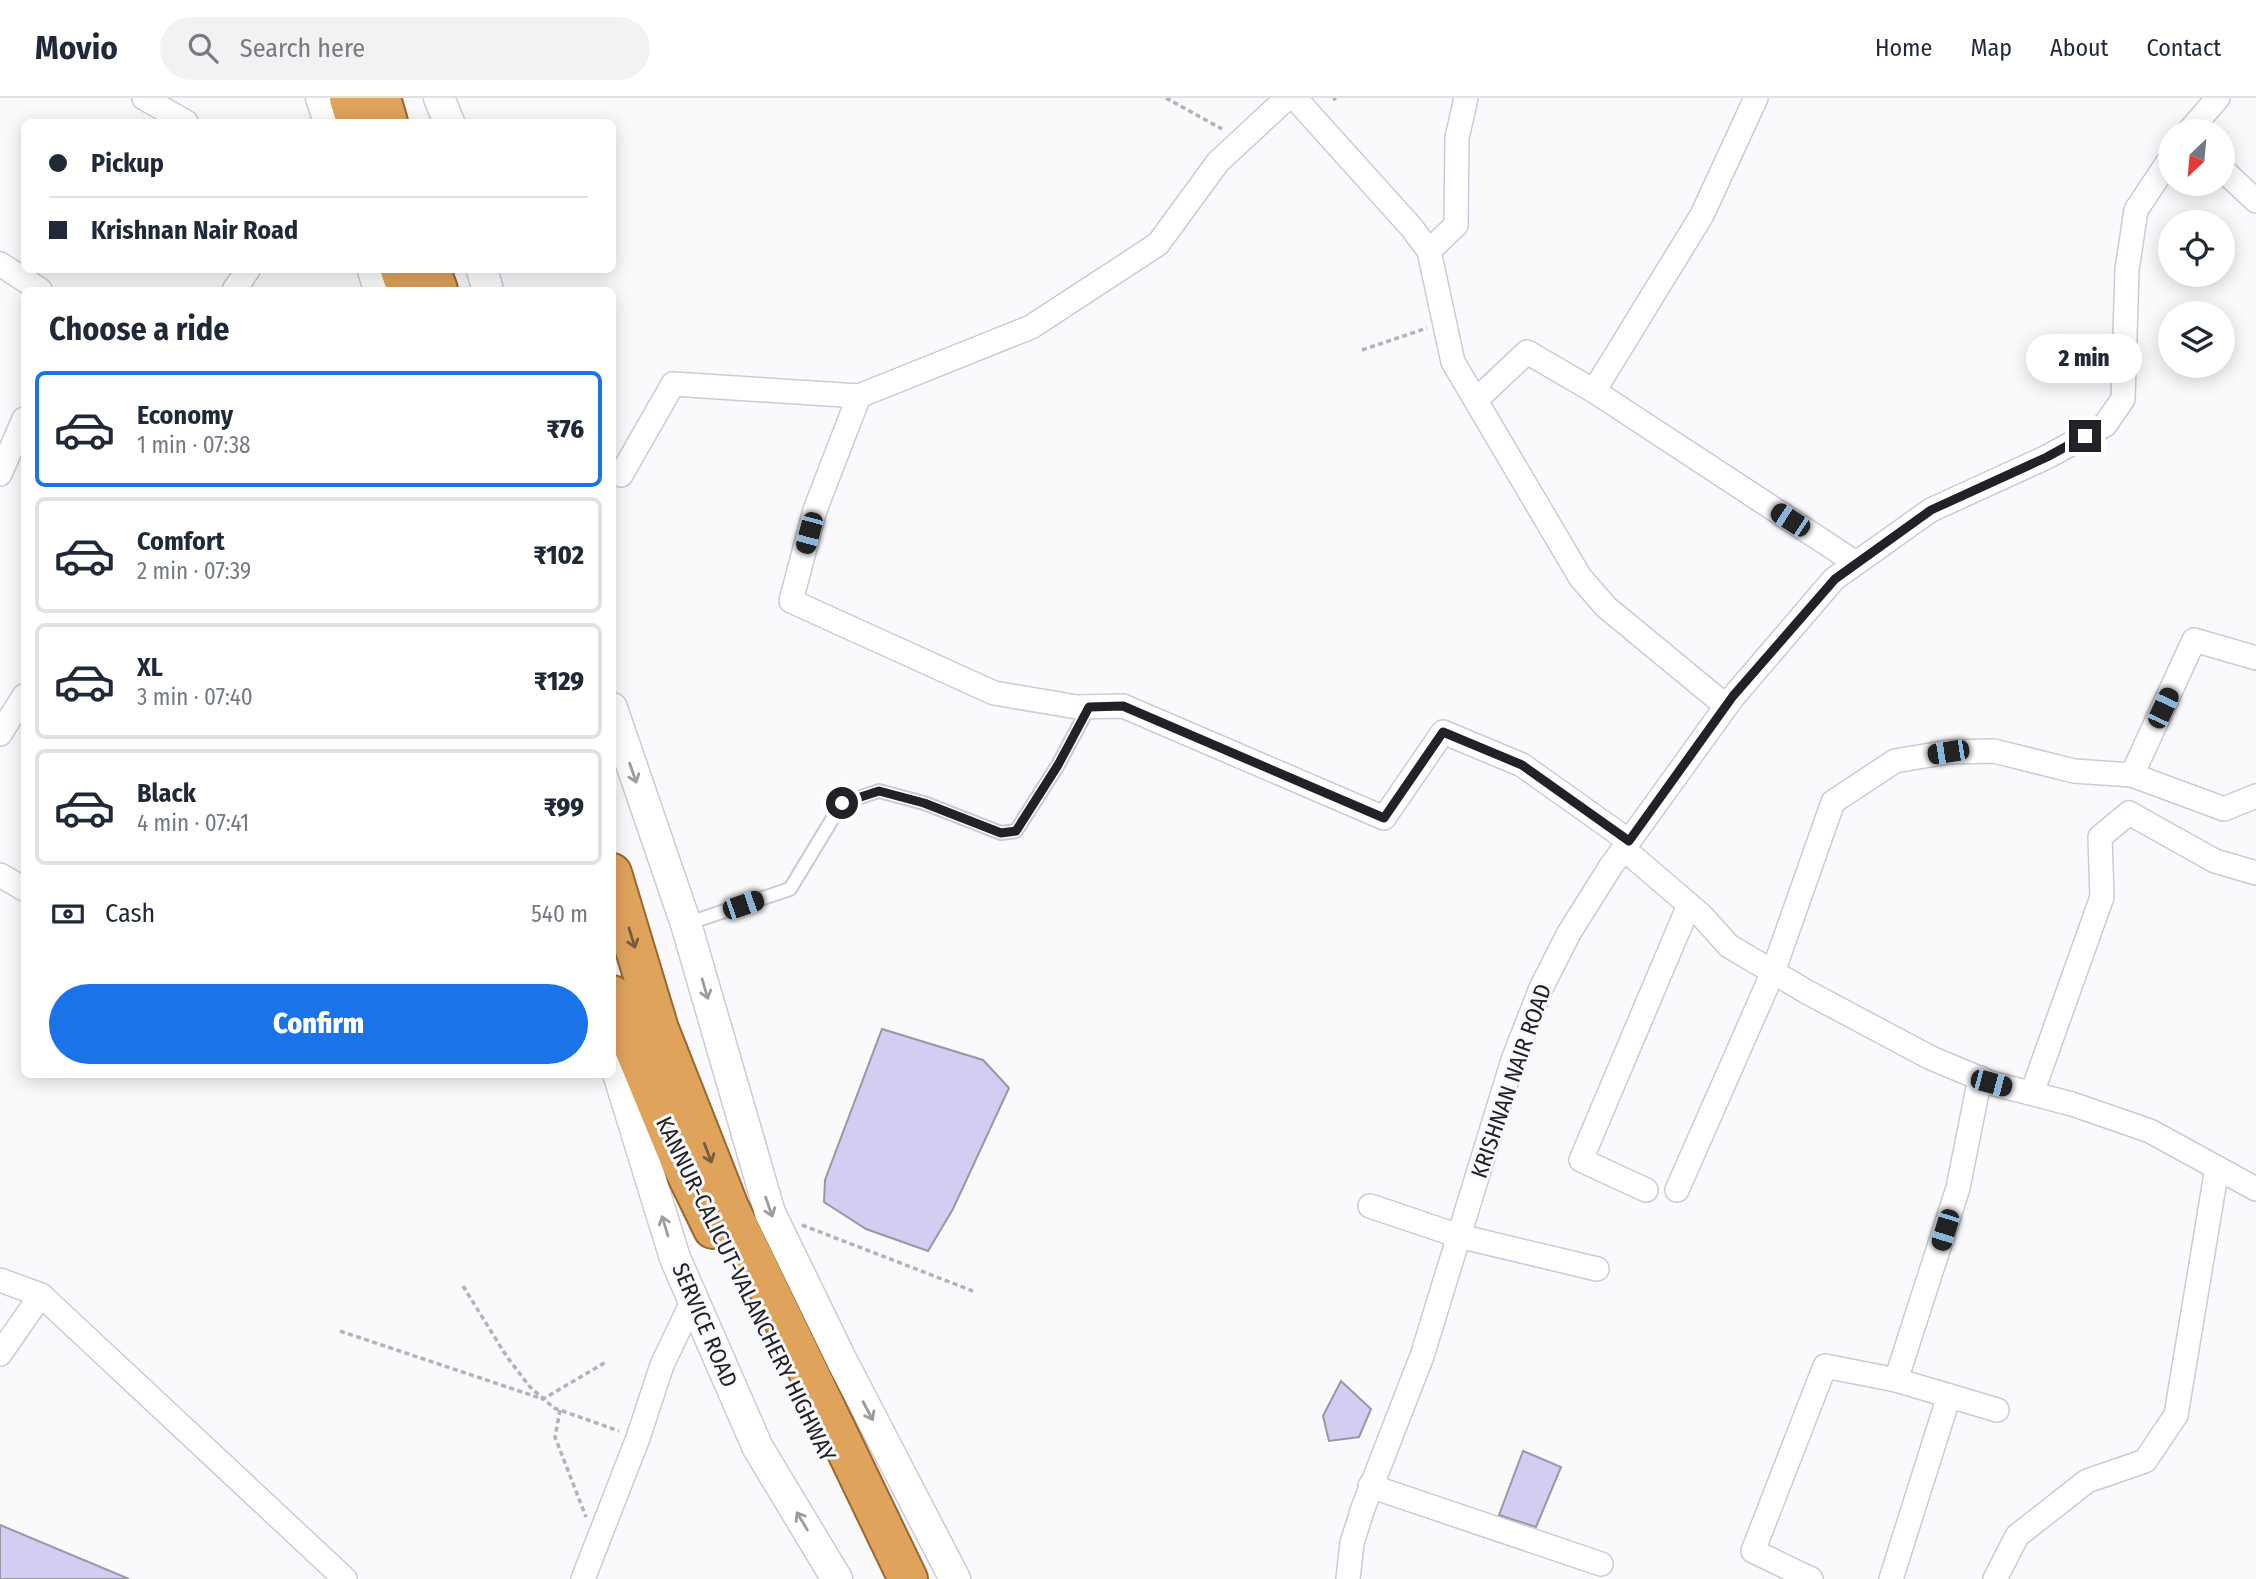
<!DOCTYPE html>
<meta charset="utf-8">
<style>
body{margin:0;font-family:"Fira Sans Condensed",sans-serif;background:#f2f2f3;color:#1f2937;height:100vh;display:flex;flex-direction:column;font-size:26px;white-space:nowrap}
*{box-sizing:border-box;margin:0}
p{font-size:23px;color:#747a83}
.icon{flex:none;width:38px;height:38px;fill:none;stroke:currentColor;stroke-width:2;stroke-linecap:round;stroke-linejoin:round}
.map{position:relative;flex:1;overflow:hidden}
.side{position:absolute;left:21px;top:189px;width:595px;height:791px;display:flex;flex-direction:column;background:#fff;border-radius:10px;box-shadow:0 4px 18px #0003}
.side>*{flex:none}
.hud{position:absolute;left:21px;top:21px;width:595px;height:154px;border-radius:10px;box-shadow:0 4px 18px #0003;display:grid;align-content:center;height:154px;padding:0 28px;background:#fff}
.needle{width:46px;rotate:206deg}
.controls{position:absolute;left:2158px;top:21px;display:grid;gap:14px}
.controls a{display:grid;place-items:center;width:77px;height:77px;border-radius:50%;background:#fff;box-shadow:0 4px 18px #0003;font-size:35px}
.end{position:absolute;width:32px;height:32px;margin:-16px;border:9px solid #222127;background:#fff;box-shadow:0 0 0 4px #fff}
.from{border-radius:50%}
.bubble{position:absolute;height:49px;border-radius:24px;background:#fff;box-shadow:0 4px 18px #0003;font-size:23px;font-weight:800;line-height:49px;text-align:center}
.car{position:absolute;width:21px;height:42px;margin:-21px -10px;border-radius:9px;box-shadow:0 0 5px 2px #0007;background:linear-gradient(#222 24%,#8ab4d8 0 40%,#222 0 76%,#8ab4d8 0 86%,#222 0)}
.hud b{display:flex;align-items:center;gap:24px;height:66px;font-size:26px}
.hud b+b{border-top:2px solid #e0e1e3}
.hud i{width:18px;height:18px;background:#1f2937}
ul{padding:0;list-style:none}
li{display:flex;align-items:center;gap:21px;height:116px;margin:0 14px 10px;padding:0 14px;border:4px solid #e0e1e3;border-radius:10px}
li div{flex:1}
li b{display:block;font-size:26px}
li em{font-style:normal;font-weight:800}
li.current{border-color:#1a73e8}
li>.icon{width:63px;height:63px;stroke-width:1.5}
h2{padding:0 28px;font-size:32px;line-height:84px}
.pay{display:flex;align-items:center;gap:18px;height:77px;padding:0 28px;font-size:26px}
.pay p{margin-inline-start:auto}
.primary-button{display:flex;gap:14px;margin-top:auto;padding:14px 28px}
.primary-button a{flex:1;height:80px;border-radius:42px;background:#1a73e8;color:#fff;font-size:28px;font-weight:800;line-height:80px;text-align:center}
header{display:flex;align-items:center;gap:42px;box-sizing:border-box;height:98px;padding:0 35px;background:#fff;border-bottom:2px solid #e0e1e3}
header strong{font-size:33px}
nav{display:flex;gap:38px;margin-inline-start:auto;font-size:24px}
.search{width:490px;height:63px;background:#f2f2f3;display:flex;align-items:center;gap:18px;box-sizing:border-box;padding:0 24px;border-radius:38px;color:#747a83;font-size:26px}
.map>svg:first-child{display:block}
</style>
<header>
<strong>Movio</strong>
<div class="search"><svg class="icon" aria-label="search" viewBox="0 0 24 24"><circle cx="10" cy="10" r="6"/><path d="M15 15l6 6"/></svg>Search here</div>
<nav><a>Home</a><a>Map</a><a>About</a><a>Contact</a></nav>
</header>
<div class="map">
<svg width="2256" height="1481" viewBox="0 0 2256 1481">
<rect width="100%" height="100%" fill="#fafafd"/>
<g fill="#d2cdf1" stroke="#9897a6" stroke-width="2">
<polygon points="882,931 983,962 1009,990 953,1111 928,1153 866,1131 824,1104 825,1082"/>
<polygon points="1341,1283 1371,1311 1359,1339 1329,1343 1323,1318"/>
<polygon points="1523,1353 1561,1369 1536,1429 1499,1417"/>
<polygon points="0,1427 129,1481 0,1481"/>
</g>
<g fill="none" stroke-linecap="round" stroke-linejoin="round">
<defs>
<polyline id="service" points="686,826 790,791 842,705 879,693 924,705 1001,735 1016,733 1058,667 1089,609"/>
<g id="minor">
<polyline points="144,0 186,24"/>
<polyline points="1295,0 1412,130 1429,153 1453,264 1580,479 1606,509 1726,608"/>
<polyline points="2189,33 2218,0"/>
<polyline points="2222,71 2256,103"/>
<polyline points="1429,153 1456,127 1457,40 1466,0"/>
<polyline points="0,166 40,192"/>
<polyline points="234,192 248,172"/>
<polyline points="1594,293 1702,117 1756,0"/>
<polyline points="859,298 1031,229 1158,146 1218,64 1287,0"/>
<polyline points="1476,302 1527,254 1594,293 1856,465"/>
<polyline points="612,373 621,377 673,286 859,298 815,412 791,503 994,595 1077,609 1123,608 1384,720 1443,634 1522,667 1629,743"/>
<polyline points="0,376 24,321"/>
<polyline points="2256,560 2194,542 2132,677 2224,711 2256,698"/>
<polyline points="0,636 24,598"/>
<polyline points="1624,751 1701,817 1729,848 1807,894 1931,960 1991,985 2072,1006 2150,1033 2256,1091"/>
<polyline points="0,777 24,791"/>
<polyline points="1980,980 1958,1090 1896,1282 1997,1312"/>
<polyline points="2032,995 2102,799 2100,739 2129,715 2215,763 2256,775"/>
<polyline points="1646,1092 1581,1062 1689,807"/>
<polyline points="1677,1092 1773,874 1833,704 1895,663 1948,654 1994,653 2074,673 2132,677"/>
<polyline points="1370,1108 1459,1138 1597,1171"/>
<polyline points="0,1182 41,1197 345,1481"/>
<polyline points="0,1256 41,1197"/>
<polyline points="1370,1388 1601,1466"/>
<polyline points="583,1481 638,1340 662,1267 693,1202"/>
<polyline points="1348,1481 1352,1445 1363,1410 1422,1258 1513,962 1541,890 1569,835 1611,768 1733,599 1834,481 1931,412 2047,359 2105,327 2123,301 2127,172 2136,112 2170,61"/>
<polyline points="1811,1481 1753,1453 1825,1268 1896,1282"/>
<polyline points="1891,1481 1949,1298"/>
<polyline points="1995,1481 2017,1438 2087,1383 2145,1363 2176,1317 2217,1070"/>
</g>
<g id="tertiary">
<polyline points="321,0 329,24"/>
<polyline points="439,0 449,24"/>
<polyline points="373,172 379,192"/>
<polyline points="482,172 488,192"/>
<polyline points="612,610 686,826 770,1115 842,1263 955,1481"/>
<polyline points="612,956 675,1160 758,1350 837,1481"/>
</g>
<g id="trunk">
<polyline points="349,0 356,24"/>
<polyline points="381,0 388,24"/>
<polyline points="400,172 407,192"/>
<polyline points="431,172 438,192"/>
<polyline points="612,775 659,931 729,1109 908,1481"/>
<polyline points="612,897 682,1067 713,1131"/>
</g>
</defs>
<use href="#service" stroke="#cccada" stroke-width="16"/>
<use href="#minor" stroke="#cccada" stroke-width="26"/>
<use href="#tertiary" stroke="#cccada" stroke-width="33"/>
<use href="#trunk" stroke="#99672f" stroke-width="42"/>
<g stroke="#b3b2b6" stroke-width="3.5" stroke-dasharray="5 3.5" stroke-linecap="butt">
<polyline points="1166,0 1222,31"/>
<polyline points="1333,2 1336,0"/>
<polyline points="1362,252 1427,230"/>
<polyline points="802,1127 973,1193"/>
<polyline points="463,1188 507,1259 530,1289 554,1310 619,1333"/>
<polyline points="340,1233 543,1301 606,1264"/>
<polyline points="560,1312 555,1339 586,1419"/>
</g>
<use href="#service" stroke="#fff" stroke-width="12"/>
<use href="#minor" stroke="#fff" stroke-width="23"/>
<use href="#tertiary" stroke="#fff" stroke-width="30"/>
<use href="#trunk" stroke="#e0a35c" stroke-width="38"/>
</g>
<defs><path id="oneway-shaft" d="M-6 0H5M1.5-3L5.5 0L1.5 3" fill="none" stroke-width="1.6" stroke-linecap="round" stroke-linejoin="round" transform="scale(1.75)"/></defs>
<g stroke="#9c9b9e">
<use href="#oneway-shaft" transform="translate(633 675) rotate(71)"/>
<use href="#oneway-shaft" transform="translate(705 891) rotate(74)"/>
<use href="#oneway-shaft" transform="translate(769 1109) rotate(71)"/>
<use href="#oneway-shaft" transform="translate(665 1128) rotate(-107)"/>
<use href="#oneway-shaft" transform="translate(868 1313) rotate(62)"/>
<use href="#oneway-shaft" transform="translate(802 1423) rotate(-121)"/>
</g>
<g stroke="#775c3f">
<use href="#oneway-shaft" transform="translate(632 840) rotate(73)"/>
<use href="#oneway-shaft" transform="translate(708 1055) rotate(69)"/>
</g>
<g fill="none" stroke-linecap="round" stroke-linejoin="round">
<polyline stroke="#222127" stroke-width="9" points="842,705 879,693 924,705 1001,735 1016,733 1058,667 1089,609 1123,608 1384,720 1443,634 1522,667 1629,743 1733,598 1835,481 1931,412 2047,359 2085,338"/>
</g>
<g text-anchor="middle" stroke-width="6" stroke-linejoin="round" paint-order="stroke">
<g font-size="23" fill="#222127" stroke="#fafafd">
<text transform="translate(1511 983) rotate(-71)" y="8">KRISHNAN NAIR ROAD</text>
<text transform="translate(746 1191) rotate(64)" y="8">KANNUR-CALICUT-VALANCHERY HIGHWAY</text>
<text transform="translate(705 1227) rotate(67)" y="8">SERVICE ROAD</text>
</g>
</g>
</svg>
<div class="controls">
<a><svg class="needle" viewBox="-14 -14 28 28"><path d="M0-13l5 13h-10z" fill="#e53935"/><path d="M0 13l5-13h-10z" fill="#747a83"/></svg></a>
<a><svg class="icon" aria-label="locate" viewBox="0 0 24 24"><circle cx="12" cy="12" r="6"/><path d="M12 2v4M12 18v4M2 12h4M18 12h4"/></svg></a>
<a><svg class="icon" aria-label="layers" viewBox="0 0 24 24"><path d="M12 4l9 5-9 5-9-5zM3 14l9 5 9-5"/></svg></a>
</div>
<i class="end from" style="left:842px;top:705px"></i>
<i class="end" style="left:2085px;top:338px"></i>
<div class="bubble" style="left:2026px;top:236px;width:116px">2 min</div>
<i class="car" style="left:1790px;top:422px;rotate:303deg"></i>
<i class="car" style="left:809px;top:435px;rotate:195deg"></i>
<i class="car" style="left:2163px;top:610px;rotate:25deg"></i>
<i class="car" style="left:1948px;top:654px;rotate:261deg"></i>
<i class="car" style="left:743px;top:807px;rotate:71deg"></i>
<i class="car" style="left:1991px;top:985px;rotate:105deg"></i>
<i class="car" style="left:1945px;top:1132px;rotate:197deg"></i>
<div class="hud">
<b><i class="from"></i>Pickup</b>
<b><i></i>Krishnan Nair Road</b>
</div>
<section class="side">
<h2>Choose a ride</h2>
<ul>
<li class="current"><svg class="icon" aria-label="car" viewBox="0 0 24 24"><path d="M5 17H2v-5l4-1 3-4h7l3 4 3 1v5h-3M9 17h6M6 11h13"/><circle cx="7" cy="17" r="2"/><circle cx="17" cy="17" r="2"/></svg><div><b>Economy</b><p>1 min · 07:38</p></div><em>₹76</em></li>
<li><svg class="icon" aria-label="car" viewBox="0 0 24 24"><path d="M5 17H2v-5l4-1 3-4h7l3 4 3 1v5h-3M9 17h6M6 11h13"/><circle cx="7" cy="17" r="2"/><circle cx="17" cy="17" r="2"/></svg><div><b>Comfort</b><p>2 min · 07:39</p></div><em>₹102</em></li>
<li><svg class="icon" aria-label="car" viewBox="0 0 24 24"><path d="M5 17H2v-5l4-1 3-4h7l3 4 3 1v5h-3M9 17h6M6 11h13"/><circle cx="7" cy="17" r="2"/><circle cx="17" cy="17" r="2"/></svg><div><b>XL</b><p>3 min · 07:40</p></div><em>₹129</em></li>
<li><svg class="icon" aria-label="car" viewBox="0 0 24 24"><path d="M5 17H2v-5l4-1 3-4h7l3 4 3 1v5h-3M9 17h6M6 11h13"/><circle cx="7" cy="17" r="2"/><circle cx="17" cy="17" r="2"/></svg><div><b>Black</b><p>4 min · 07:41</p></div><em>₹99</em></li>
</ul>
<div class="pay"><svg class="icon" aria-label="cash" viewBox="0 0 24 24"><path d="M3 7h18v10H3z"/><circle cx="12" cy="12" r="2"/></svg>Cash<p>540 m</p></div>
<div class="primary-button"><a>Confirm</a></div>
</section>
</div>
